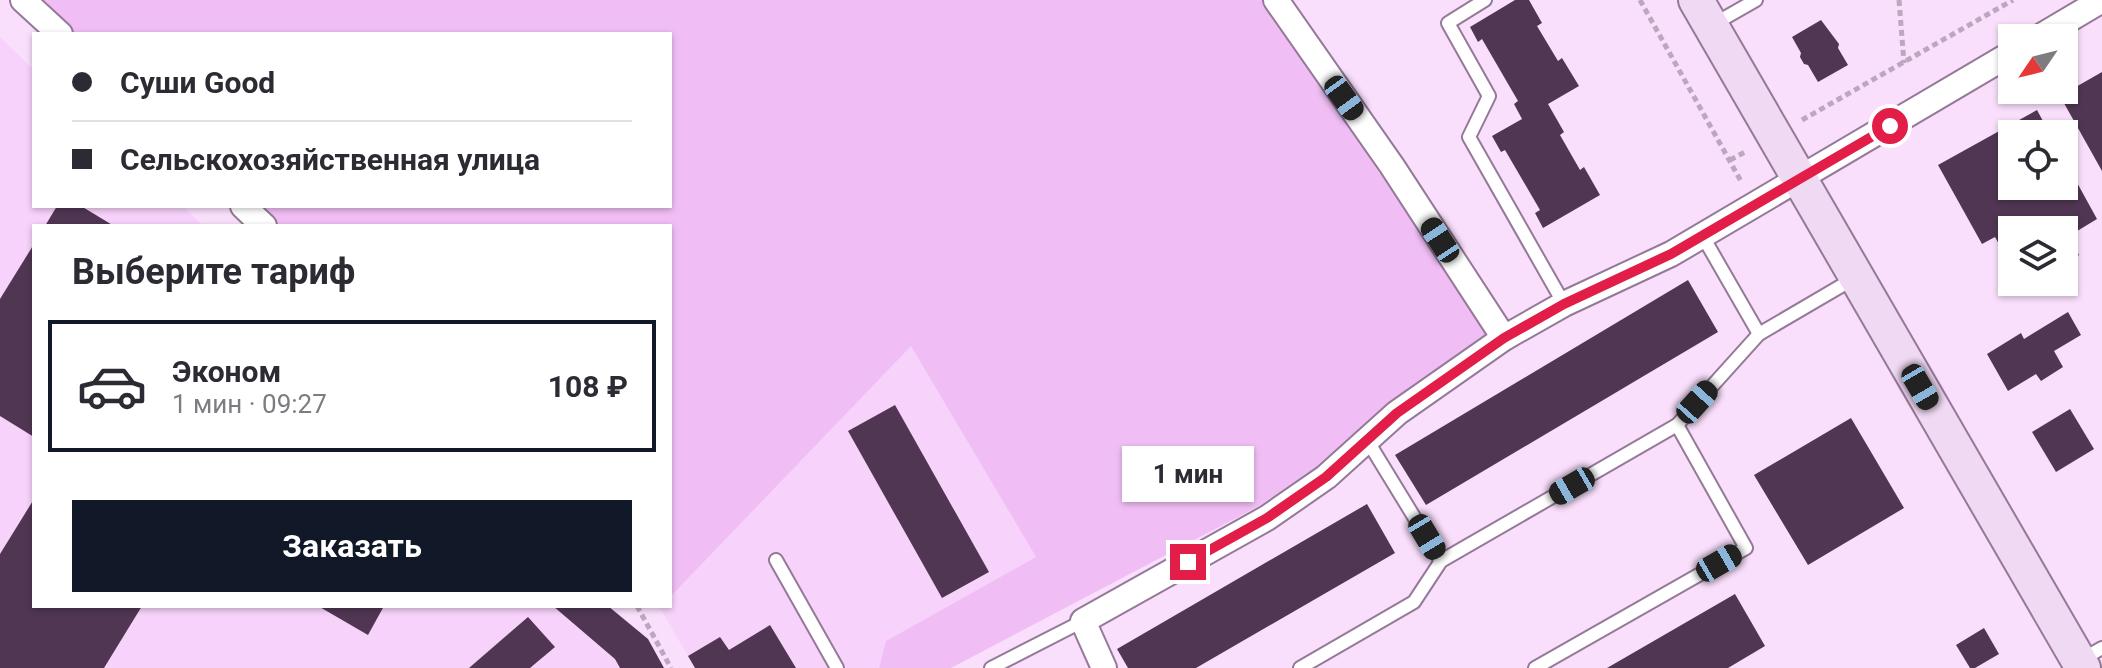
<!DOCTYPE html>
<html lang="ru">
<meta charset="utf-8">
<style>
body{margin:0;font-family:Roboto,sans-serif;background:#f7f7f7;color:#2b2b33;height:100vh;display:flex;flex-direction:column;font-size:30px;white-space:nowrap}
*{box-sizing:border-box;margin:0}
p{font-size:26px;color:#7c7c81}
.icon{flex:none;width:44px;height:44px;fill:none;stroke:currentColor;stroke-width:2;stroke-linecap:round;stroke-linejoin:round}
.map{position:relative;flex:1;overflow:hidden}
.panel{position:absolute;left:32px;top:224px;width:640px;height:384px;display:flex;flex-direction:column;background:#fff;border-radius:0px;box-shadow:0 2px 6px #0004}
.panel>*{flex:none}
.banner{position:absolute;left:32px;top:32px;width:640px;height:176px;border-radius:0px;box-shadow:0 2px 6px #0004;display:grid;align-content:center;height:176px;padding:0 40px;background:#fff}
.needle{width:52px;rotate:235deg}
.buttons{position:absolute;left:1998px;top:24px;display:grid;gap:16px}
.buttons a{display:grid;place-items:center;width:80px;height:80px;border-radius:0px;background:#fff;box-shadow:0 2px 6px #0004;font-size:40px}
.end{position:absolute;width:36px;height:36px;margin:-18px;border:10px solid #e11d48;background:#fff;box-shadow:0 0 0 4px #fff}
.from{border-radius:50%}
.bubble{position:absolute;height:56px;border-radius:0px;background:#fff;box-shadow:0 2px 6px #0004;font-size:26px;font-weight:700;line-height:56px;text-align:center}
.car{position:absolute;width:24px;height:48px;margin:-24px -12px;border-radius:10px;box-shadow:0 0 6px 2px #0007;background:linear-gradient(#222 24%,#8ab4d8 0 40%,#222 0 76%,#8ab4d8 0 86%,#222 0)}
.banner b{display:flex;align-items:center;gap:28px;height:76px;font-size:30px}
.banner b+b{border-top:2px solid #e1e1e2}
.banner i{width:20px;height:20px;background:#2b2b33}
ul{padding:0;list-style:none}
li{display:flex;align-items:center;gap:24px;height:132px;margin:0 16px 12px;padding:0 24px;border:4px solid #e1e1e2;border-radius:0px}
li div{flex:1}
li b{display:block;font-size:30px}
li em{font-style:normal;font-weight:700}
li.selected{border-color:#111827}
li>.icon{width:72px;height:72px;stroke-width:1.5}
h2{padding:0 40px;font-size:36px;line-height:96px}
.action{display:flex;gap:16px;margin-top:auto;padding:16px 40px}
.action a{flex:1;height:92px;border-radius:0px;background:#111827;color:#fff;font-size:32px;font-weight:700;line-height:92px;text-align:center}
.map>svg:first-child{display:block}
</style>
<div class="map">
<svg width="2102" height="668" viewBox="0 0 2102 668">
<rect width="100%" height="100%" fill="#f9dffb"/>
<g fill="#f7d2fb">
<polygon points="0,37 34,70 34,206 182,206 204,226 34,226 34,606 608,606 648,639 664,668 0,668"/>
<polygon points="911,345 1036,557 886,641 879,668 695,668 660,608 670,606 670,597"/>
</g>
<polygon fill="#f0bef5" points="35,0 1263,0 1489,336 1360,430 1319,465 1259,506 951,668 879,668 886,641 1036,557 911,346 670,597 670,226 276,226 254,206 670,206 670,34 72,34"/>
<g fill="#503653">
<polygon points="1515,0 1529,0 1542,23 1537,26 1558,61 1562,58 1579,86 1548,104 1564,132 1560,135 1580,170 1584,167 1600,195 1543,228 1535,213 1540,210 1505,150 1501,152 1492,136 1522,119 1514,104 1518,101 1482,39 1478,42 1470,27"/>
<polygon points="1821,20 1839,44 1838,48 1848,65 1818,82 1808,65 1804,64 1800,57 1801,53 1792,37"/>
<polygon points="2102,72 2102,171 2060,96"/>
<polygon points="2037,110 2050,134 2012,134 2012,186 2064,186 2064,159 2097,219 2069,236 2079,255 2064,264 2064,230 2012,230 2012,268 1995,237 1982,244 1938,165"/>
<polygon points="57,206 81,206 114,226 45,226"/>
<polygon points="34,244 34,437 0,416 0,299"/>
<polygon points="1688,280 1718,332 1426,505 1395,455"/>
<polygon points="2068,312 2081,335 2054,351 2063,367 2041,381 2036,374 2008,391 1987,354 2021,333 2024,339"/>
<polygon points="895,405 989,572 942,598 848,431"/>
<polygon points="2070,409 2094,449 2056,472 2032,432"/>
<polygon points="1851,418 1904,508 1808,565 1754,475"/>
<polygon points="34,499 34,606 142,606 104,668 0,668 0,554"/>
<polygon points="1367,504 1395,553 1196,668 1128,668 1117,649"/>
<polygon points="1735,594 1765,646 1728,668 1607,668"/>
<polygon points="318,606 384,606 368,635"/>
<polygon points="553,606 608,606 648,639 664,668 620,668 615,659"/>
<polygon points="528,617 555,647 530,668 469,668"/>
<polygon points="770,625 796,668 695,668 688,656 720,637 729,650"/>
<polygon points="1984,628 1999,654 1975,668 1970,668 1956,645"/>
</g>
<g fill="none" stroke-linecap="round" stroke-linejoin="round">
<defs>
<g id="lane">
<polyline points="1485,0 1448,23 1489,96 1469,137 1564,304"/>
<polyline points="1714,24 1756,0"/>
<polyline points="1702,235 1759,334"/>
<polyline points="1367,440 1441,561"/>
<polyline points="776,560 837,668"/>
<polyline points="2081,660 2102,648"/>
<polyline points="991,668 1083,621"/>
<polyline points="1300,668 1414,602 1441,561 1677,425 1759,334 1853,279"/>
<polyline points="1535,668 1746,548 1677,425"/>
</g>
<g id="street">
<polyline points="23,0 60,34"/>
<polyline points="1276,0 1392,166 1504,338"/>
<polyline points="2038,38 2102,0"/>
<polyline points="243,206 264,226"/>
<polyline points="1104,668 1083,621 1267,518 1326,477 1397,413 1504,338 1564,304 1671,254 2012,53"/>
</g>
<polyline id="secondary" points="1696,0 2083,668"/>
</defs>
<use href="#lane" stroke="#957998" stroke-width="16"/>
<use href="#street" stroke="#957998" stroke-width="28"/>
<use href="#secondary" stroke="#957998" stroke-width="38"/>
<g stroke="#bda7bf" stroke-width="5" stroke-dasharray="6 4" stroke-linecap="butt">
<polyline points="1640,0 1742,183"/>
<polyline points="1899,0 1904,63"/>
<polyline points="1802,120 2013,0"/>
<polyline points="1730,160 1747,151"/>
<polyline points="637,606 671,668"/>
</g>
<use href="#lane" stroke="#fff" stroke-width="12"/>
<use href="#street" stroke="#fff" stroke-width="24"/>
<use href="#secondary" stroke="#f0d9f3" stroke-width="34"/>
</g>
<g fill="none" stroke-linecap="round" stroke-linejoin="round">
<polyline stroke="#e11d48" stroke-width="10" points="1188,562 1267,518 1326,477 1397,413 1504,338 1564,304 1671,254 1890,126"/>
</g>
</svg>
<div class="buttons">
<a><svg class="needle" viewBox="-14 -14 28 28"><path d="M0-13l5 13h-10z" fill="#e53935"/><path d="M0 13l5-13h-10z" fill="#7c7c81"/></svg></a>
<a><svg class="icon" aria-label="locate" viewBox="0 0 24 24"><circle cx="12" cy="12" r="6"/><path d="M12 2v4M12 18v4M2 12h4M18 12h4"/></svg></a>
<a><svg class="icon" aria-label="layers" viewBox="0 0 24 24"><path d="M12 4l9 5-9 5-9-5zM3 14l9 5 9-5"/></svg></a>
</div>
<i class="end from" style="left:1890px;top:126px"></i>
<i class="end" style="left:1188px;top:562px"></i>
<div class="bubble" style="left:1122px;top:446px;width:132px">1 мин</div>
<i class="car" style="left:1344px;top:98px;rotate:144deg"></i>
<i class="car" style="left:1440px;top:240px;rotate:327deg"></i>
<i class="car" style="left:1920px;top:387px;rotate:150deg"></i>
<i class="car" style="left:1697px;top:402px;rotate:42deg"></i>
<i class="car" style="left:1572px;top:486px;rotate:240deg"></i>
<i class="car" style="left:1427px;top:537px;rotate:149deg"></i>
<i class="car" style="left:1719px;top:563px;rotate:60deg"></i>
<div class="banner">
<b><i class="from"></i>Суши Good</b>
<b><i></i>Сельскохозяйственная улица</b>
</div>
<section class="panel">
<h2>Выберите тариф</h2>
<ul>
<li class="selected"><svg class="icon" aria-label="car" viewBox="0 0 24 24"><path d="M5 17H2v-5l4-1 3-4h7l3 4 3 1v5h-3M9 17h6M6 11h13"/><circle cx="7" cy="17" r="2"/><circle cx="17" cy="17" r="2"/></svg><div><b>Эконом</b><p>1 мин · 09:27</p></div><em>108 ₽</em></li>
</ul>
<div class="action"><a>Заказать</a></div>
</section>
</div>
